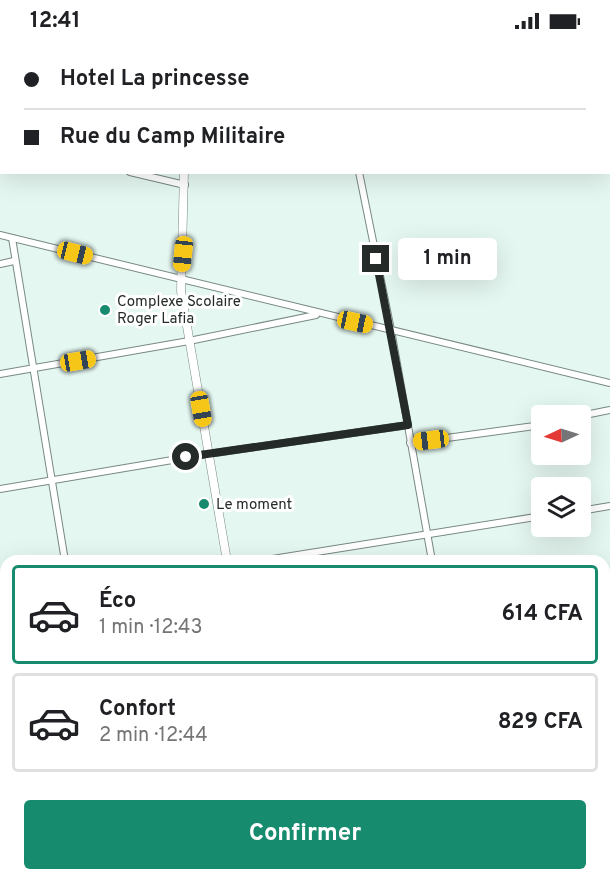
<!DOCTYPE html>
<html lang="fr">
<meta charset="utf-8">
<style>
body{margin:0;font-family:Overpass,sans-serif;background:#f2f2f2;color:#202124;height:100vh;display:flex;flex-direction:column;font-size:22px;white-space:nowrap}
*{box-sizing:border-box;margin:0}
p{font-size:20px;color:#757577}
.icon{flex:none;width:33px;height:33px;fill:none;stroke:currentColor;stroke-width:2;stroke-linecap:round;stroke-linejoin:round}
.map{position:relative;flex:1;overflow:hidden}
.side{position:absolute;left:0px;top:513px;width:610px;height:326px;display:flex;flex-direction:column;background:#fff;border-radius:18px 18px 0 0;box-shadow:0 6px 24px #0002}
.side>*{flex:none}
.banner{position:absolute;left:0px;top:0px;width:610px;height:132px;box-shadow:0 6px 24px #0002;display:grid;align-content:center;height:132px;padding:0 24px;background:#fff}
.needle{width:39px;rotate:266deg}
.buttons{position:absolute;left:531px;top:363px;display:grid;gap:12px}
.buttons a{display:grid;place-items:center;width:60px;height:60px;border-radius:6px;background:#fff;box-shadow:0 6px 24px #0002;font-size:30px}
.end{position:absolute;width:27px;height:27px;margin:-14px;border:8px solid #242b28;background:#fff;box-shadow:0 0 0 3px #fff}
.from{border-radius:50%}
.bubble{position:absolute;height:42px;border-radius:6px;background:#fff;box-shadow:0 6px 24px #0002;font-size:20px;font-weight:700;line-height:42px;text-align:center}
.car{position:absolute;width:18px;height:36px;margin:-18px -9px;border-radius:8px;box-shadow:0 0 4px 2px #0007;background:linear-gradient(#f5c518 24%,#345 0 40%,#f5c518 0 76%,#345 0 86%,#f5c518 0)}
.banner b{display:flex;align-items:center;gap:21px;height:57px;font-size:22px}
.banner b+b{border-top:2px solid #e0e0e0}
.banner i{width:15px;height:15px;background:#202124}
ul{padding:10px 0 0;list-style:none}
li{display:flex;align-items:center;gap:18px;height:99px;margin:0 12px 9px;padding:0 12px;border:3px solid #e0e0e0;border-radius:6px}
li div{flex:1}
li b{display:block;font-size:22px}
li em{font-style:normal;font-weight:700}
li.on{border-color:#168b6d}
li>.icon{width:54px;height:54px;stroke-width:1.5}
.action{display:flex;gap:12px;margin-top:auto;padding:12px 24px}
.action a{flex:1;height:69px;border-radius:6px;background:#168b6d;color:#fff;font-size:24px;font-weight:700;line-height:69px;text-align:center}
.status{display:flex;justify-content:space-between;align-items:center;height:42px;padding:0 30px;background:#fff;direction:ltr}
.status svg{height:16px;fill:currentColor}
.map>svg:first-child{display:block}
</style>
<div class="status"><b>12:41</b><svg viewBox="0 0 49 12"><path d="M0 12V9h3v3zM5 12V6h3v6zM10 12V3h3v9zM15 12V0h3v12zM26 1h20v11H26zM47 4h2v5h-2z"/></svg></div>
<div class="map">
<svg width="610" height="838" viewBox="0 0 610 838">
<rect width="100%" height="100%" fill="#e4f7f0"/>
<g fill="none" stroke-linecap="round" stroke-linejoin="round">
<defs>
<g id="minor">
<polyline points="577,0 583,2"/>
<polyline points="389,2 390,0"/>
<polyline points="609,8 610,8"/>
<polyline points="0,48 2,48"/>
<polyline points="0,103 2,103"/>
<polyline points="130,130 185,143"/>
<polyline points="359,130 391,288 432,519"/>
<polyline points="0,193 610,341"/>
<polyline points="12,196 65,519"/>
<polyline points="0,222 14,219"/>
<polyline points="0,332 189,299 316,273"/>
<polyline points="580,374 610,368"/>
<polyline points="410,401 542,383"/>
<polyline points="0,447 208,412 408,383"/>
<polyline points="580,469 610,464"/>
<polyline points="260,519 542,474"/>
<polyline points="604,564 610,563"/>
<polyline points="0,567 6,566"/>
<polyline points="0,667 6,666"/>
<polyline points="604,809 610,808"/>
<polyline points="493,832 494,838"/>
<polyline points="578,832 578,838"/>
</g>
<g id="tertiary">
<polyline points="180,0 180,2"/>
<polyline points="184,130 181,249 227,519"/>
<polyline points="282,832 283,838"/>
</g>
<g id="primary">
<polyline points="604,680 610,679"/>
<polyline points="604,692 610,691"/>
<polyline points="0,784 6,783"/>
<polyline points="0,796 6,795"/>
</g>
</defs>
<use href="#minor" stroke="#788982" stroke-width="8"/>
<use href="#tertiary" stroke="#788982" stroke-width="9"/>
<use href="#primary" stroke="#387f69" stroke-width="10"/>
<use href="#minor" stroke="#fff" stroke-width="6"/>
<use href="#tertiary" stroke="#fff" stroke-width="8"/>
<use href="#primary" stroke="#8ecdba" stroke-width="9"/>
</g>
<g fill="none" stroke-linecap="round" stroke-linejoin="round">
<polyline stroke="#242b28" stroke-width="8" points="186,415 408,383 376,217"/>
</g>
<g fill="#168b6d" stroke="#fff" stroke-width="2">
<circle cx="105" cy="268" r="6"/>
<circle cx="204" cy="462" r="6"/>
</g>
<g text-anchor="middle" stroke-width="6" stroke-linejoin="round" paint-order="stroke">
<g font-size="15" fill="#242b28" stroke="#fff" text-anchor="start">
<text x="117" y="264">Complexe Scolaire<tspan x="117" dy="17">Roger Lafia</tspan></text>
<text x="216" y="467">Le moment</text>
</g>
</g>
</svg>
<div class="buttons">
<a><svg class="needle" viewBox="-14 -14 28 28"><path d="M0-13l5 13h-10z" fill="#e53935"/><path d="M0 13l5-13h-10z" fill="#757577"/></svg></a>
<a><svg class="icon" aria-label="layers" viewBox="0 0 24 24"><path d="M12 4l9 5-9 5-9-5zM3 14l9 5 9-5"/></svg></a>
</div>
<i class="end from" style="left:186px;top:415px"></i>
<i class="end" style="left:376px;top:217px"></i>
<div class="bubble" style="left:398px;top:196px;width:99px">1 min</div>
<i class="car" style="left:75px;top:211px;rotate:104deg"></i>
<i class="car" style="left:183px;top:212px;rotate:186deg"></i>
<i class="car" style="left:355px;top:280px;rotate:102deg"></i>
<i class="car" style="left:78px;top:319px;rotate:80deg"></i>
<i class="car" style="left:201px;top:367px;rotate:170deg"></i>
<i class="car" style="left:431px;top:398px;rotate:263deg"></i>
<div class="banner">
<b><i class="from"></i>Hotel La princesse</b>
<b><i></i>Rue du Camp Militaire</b>
</div>
<section class="side">
<ul>
<li class="on"><svg class="icon" aria-label="car" viewBox="0 0 24 24"><path d="M5 17H2v-5l4-1 3-4h7l3 4 3 1v5h-3M9 17h6M6 11h13"/><circle cx="7" cy="17" r="2"/><circle cx="17" cy="17" r="2"/></svg><div><b>Éco</b><p>1 min · 12:43</p></div><em>614 CFA</em></li>
<li><svg class="icon" aria-label="car" viewBox="0 0 24 24"><path d="M5 17H2v-5l4-1 3-4h7l3 4 3 1v5h-3M9 17h6M6 11h13"/><circle cx="7" cy="17" r="2"/><circle cx="17" cy="17" r="2"/></svg><div><b>Confort</b><p>2 min · 12:44</p></div><em>829 CFA</em></li>
</ul>
<div class="action"><a>Confirmer</a></div>
</section>
</div>
